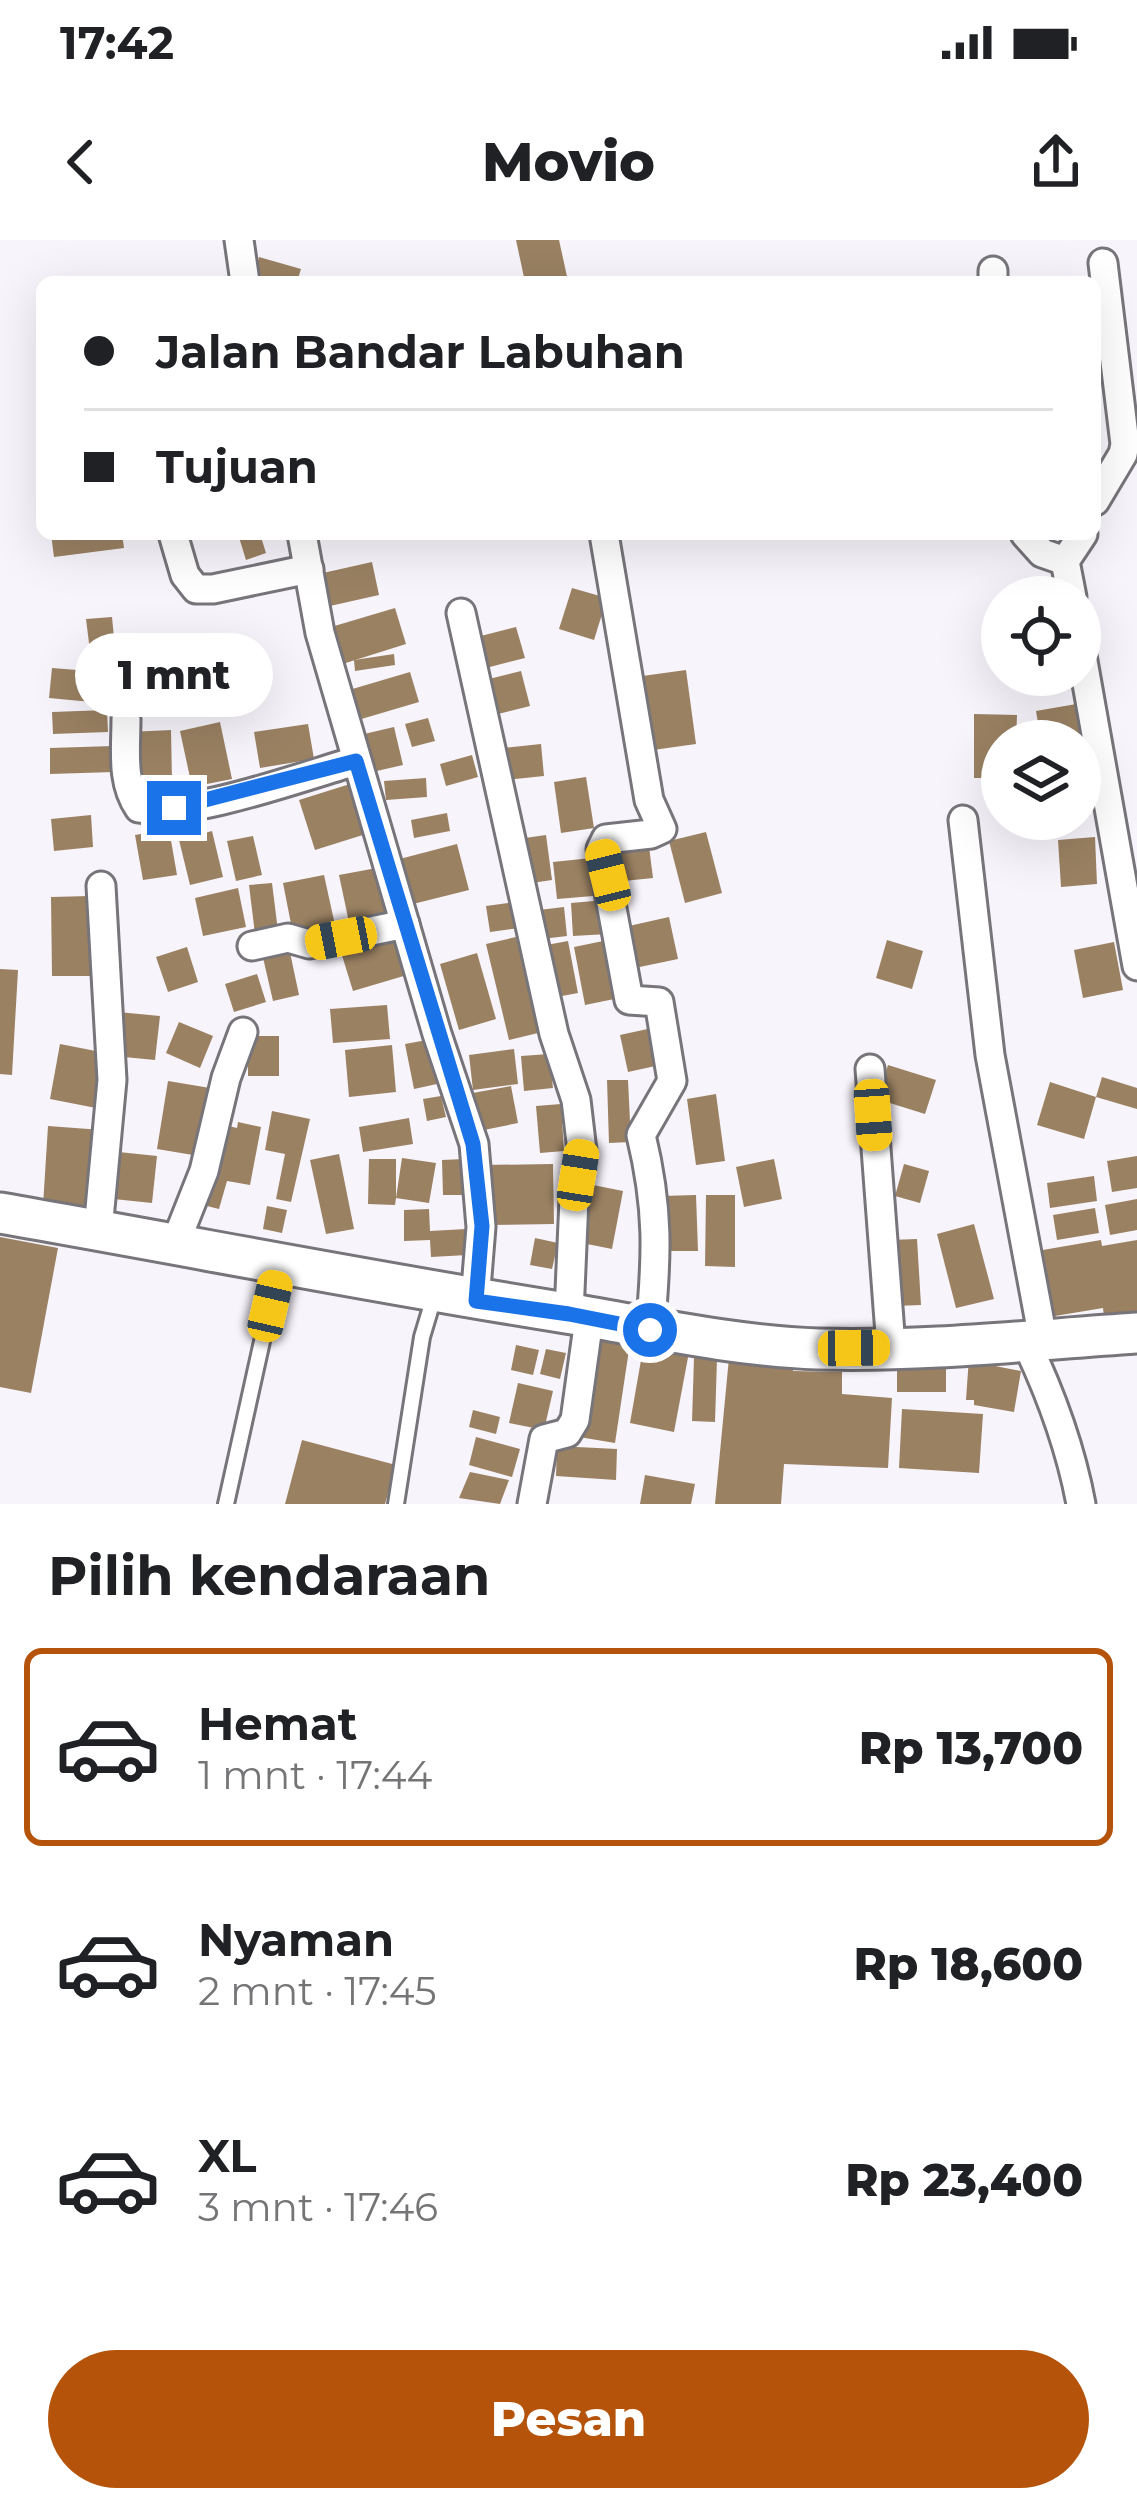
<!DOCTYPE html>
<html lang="id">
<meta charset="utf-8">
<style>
body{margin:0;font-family:Montserrat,sans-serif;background:#f6f6f6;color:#202124;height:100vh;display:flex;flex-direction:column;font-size:45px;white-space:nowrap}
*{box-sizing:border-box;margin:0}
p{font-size:39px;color:#757577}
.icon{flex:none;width:66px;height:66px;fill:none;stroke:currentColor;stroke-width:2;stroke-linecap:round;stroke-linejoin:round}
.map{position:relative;height:1264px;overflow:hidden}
.details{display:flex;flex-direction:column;background:#fff;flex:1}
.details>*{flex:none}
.banner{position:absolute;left:36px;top:36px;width:1065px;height:264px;border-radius:18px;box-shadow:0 12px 48px #0002;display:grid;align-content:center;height:264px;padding:0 48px;background:#fff}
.tools{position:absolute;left:981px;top:336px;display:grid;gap:24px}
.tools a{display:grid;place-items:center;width:120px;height:120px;border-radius:50%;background:#fff;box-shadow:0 12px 48px #0002;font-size:60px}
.end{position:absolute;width:54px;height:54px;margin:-27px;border:15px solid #1a73e8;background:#fff;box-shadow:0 0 0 6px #fff}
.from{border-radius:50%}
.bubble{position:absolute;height:84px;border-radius:42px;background:#fff;box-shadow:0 12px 48px #0002;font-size:39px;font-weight:800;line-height:84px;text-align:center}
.car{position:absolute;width:36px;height:72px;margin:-36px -18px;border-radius:15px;box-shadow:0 0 9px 3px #0007;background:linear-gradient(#f5c518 24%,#345 0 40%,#f5c518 0 76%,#345 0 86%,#f5c518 0)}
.banner b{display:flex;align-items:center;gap:42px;height:114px;font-size:45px}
.banner b+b{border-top:3px solid #e0e0e0}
.banner i{width:30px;height:30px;background:#202124}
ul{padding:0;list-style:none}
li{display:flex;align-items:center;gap:36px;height:198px;margin:0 24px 18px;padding:0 24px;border:6px solid transparent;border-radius:18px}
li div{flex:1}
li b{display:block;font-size:45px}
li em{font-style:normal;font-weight:800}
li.current{border-color:#b45309}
li>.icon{width:108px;height:108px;stroke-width:1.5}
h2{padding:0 48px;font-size:54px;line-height:144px}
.button{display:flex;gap:24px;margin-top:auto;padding:24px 48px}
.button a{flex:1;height:138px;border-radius:72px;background:#b45309;color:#fff;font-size:48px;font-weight:800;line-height:138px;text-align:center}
.status{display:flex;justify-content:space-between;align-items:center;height:84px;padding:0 60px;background:#fff;direction:ltr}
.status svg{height:33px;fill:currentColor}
header{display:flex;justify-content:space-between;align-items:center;height:156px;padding:0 48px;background:#fff;font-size:54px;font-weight:800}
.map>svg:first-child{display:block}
</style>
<div class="status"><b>17:42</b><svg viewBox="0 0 49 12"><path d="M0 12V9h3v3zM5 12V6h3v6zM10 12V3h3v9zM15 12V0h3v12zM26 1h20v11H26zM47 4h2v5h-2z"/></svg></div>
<header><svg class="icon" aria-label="back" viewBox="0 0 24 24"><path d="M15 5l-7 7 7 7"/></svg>Movio<svg class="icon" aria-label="share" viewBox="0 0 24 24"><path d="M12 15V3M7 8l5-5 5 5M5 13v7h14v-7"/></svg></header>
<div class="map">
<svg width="1137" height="1264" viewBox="0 0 1137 1264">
<rect width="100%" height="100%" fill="#f8f4fb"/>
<g fill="#9a8162">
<polygon points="516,0 559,0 568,41 525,42"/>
<polygon points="259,17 301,29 297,42 253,40"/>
<polygon points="51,294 122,294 124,308 54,317"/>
<polygon points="238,294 260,294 266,313 246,320"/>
<polygon points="372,322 379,355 321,368 314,335"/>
<polygon points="572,348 607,358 594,400 559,389"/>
<polygon points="395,368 406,404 333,427 321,390"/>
<polygon points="112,377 115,408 90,411 86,379"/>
<polygon points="516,387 525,418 482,429 473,398"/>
<polygon points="394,414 395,425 355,431 354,420"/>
<polygon points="52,428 115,433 113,464 49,458"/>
<polygon points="686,430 696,504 646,511 635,437"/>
<polygon points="521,431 530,466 494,475 485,440"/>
<polygon points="410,432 419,462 358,480 349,450"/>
<polygon points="1082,463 1089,503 1041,501 1036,471"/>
<polygon points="107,470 108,492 53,494 52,472"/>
<polygon points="974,474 1017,475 1016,501 1002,501 1002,538 974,538"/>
<polygon points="428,478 435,501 412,507 405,484"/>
<polygon points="220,482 232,539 192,547 180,491"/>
<polygon points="308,484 314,519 260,528 254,492"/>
<polygon points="394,487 403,525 368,533 360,495"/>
<polygon points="171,490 172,540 131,541 130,492"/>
<polygon points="541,504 544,536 505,540 502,508"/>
<polygon points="113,506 114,532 50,534 50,508"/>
<polygon points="472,515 478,537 446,546 440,524"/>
<polygon points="586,537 594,588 561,593 554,542"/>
<polygon points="426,538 427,557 386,560 384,541"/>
<polygon points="350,544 366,594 315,610 299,560"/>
<polygon points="447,573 450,591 414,598 411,580"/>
<polygon points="91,575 93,607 54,611 51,579"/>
<polygon points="169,589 177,635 143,640 135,595"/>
<polygon points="212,591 223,637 190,645 179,600"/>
<polygon points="706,592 722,653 685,663 669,601"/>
<polygon points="546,595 552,640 525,644 518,599"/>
<polygon points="253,596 262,635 236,641 227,601"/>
<polygon points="1095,597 1097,644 1061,647 1058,600"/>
<polygon points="648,599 653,638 614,642 609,604"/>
<polygon points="457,604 469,650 405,666 392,621"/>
<polygon points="601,617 605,655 557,659 553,622"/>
<polygon points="382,627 393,684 351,692 339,635"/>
<polygon points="324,635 335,685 293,694 283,643"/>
<polygon points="272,643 278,691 255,694 249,645"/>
<polygon points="238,648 246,687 203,696 195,658"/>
<polygon points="89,656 91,736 52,736 51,657"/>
<polygon points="605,660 608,694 573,696 571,663"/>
<polygon points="515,662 519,688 490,692 486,666"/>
<polygon points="564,667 567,696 542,699 539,670"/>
<polygon points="669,677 678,719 630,729 620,688"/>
<polygon points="394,693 407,735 353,751 340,709"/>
<polygon points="516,697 538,793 509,800 486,704"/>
<polygon points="613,699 624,757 585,765 574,707"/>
<polygon points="887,700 923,711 912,749 876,738"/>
<polygon points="568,701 578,753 551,758 541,706"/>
<polygon points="1114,702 1123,750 1083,758 1074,710"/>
<polygon points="288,703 299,755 273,761 261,709"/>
<polygon points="187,707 198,742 168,752 156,717"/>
<polygon points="477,713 496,779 459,790 440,724"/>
<polygon points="0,729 18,730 12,835 0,834"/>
<polygon points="257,734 266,762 234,772 225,744"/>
<polygon points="387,765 390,799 333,803 330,769"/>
<polygon points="118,772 160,776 155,820 114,816"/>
<polygon points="179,782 213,796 200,828 166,813"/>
<polygon points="652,788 660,825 628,832 620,795"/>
<rect x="248" y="796" width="31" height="40"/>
<polygon points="427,800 437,844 414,849 405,804"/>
<polygon points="60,804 106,813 96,868 50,859"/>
<polygon points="392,805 396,852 349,857 345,810"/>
<polygon points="514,809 518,844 473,850 469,815"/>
<polygon points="549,814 553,848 524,851 521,816"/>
<polygon points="888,825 936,840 925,874 877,859"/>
<polygon points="1102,837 1137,848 1137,869 1096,857"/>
<polygon points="607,840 628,840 631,902 609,903"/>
<polygon points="168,841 210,848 199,916 157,909"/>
<polygon points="1050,842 1096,857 1084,899 1037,885"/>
<polygon points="511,846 518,883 474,892 467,854"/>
<polygon points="716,854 725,921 696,925 687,859"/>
<polygon points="441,856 446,877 427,881 423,859"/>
<polygon points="561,864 564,911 540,913 536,866"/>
<polygon points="272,871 310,879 291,962 276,959 285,914 265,910"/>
<polygon points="409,878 413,904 363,912 359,887"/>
<polygon points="238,882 261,887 250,945 227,941 219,969 199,964 221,884 237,888"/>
<polygon points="48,886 102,890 96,970 43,966"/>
<polygon points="109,911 157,916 152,963 104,958"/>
<polygon points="339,914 354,989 326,994 310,920"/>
<polygon points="1137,916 1137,948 1112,952 1107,921"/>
<polygon points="402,918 436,923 429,963 396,958 395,965 368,964 369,919 396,919 396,958"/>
<polygon points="464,919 464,955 443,955 442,920"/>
<polygon points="774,919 782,959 744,967 736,927"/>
<polygon points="553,924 554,984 484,985 484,925"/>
<polygon points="904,924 929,931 920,963 895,956"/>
<polygon points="1094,936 1097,961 1050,968 1047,943"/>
<polygon points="588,944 623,951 612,1009 577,1002"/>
<polygon points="696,955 698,1011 662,1011 661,956"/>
<polygon points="706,955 735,955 735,1027 705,1026"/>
<polygon points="1137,959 1137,990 1110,995 1105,965"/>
<polygon points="267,966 287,970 282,993 263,989"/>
<polygon points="1095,968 1099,993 1057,1000 1053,975"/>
<polygon points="429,969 430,991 466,989 467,1015 431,1017 430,1000 404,1001 404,970"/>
<polygon points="974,984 994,1059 956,1068 937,994"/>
<polygon points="0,997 58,1008 31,1153 0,1147"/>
<polygon points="535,998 558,1003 552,1029 530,1025"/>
<polygon points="917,999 921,1065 894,1066 890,1000"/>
<polygon points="1101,1000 1102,1006 1137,1000 1137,1071 1104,1077 1103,1068 1043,1078 1031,1012"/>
<polygon points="594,1098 630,1103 615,1203 579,1197"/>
<polygon points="644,1103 689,1112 674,1192 630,1183"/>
<polygon points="516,1105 539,1110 533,1135 511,1130"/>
<polygon points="546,1109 566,1113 560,1139 540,1134"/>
<polygon points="694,1117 717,1118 715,1182 692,1181"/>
<polygon points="969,1117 991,1118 990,1125 1021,1131 1014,1172 974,1165 974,1160 966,1160"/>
<polygon points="729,1118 793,1125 793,1131 842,1132 842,1154 892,1158 888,1228 784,1224 781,1264 715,1264"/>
<rect x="897" y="1125" width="49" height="27"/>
<polygon points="518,1143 553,1151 544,1190 509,1183"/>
<polygon points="902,1169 983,1174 979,1233 899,1228"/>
<polygon points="473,1170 500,1177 496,1194 469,1187"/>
<polygon points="476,1197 520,1209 512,1237 469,1225"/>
<polygon points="302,1200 396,1225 385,1264 285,1264"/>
<polygon points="557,1206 617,1209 616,1240 556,1236"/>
<polygon points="470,1232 509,1240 500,1264 459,1258"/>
<polygon points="645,1235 695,1244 691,1264 640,1264"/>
</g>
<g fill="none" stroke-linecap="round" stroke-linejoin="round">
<defs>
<g id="service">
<polyline points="226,1264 278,1029"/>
<polyline points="396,1264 422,1097 434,1057"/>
</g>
<g id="minor">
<polyline points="239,0 245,42"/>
<polyline points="993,31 993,42"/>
<polyline points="1095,261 1123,214 1125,204 1103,23"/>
<polyline points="173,294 185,335 196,349 213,349 309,329"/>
<polyline points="302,294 320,393 437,794 474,904 481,987 475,1061"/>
<path d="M604,294l45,266 13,29 -11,5 -45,5 -5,10 28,151 30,2 13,79 -31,54c18,74 16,121 9,196"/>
<polyline points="1025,294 1042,313 1065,321"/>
<polyline points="1072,357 1065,321 1083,294"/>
<polyline points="461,373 554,794 576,860 582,911 574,959 569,1074"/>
<polyline points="1080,404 1137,726"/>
<path d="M126,479c0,31 -5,63 13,89 51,10 164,-32 217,-47"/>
<polyline points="963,580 990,815 1043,1099"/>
<polyline points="252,706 288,698 309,704 405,684"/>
<polyline points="870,829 891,1107"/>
<polyline points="98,990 112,840 101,646"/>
<polyline points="175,1004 204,931 226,838 243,792"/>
<path d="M1025,1100c26,54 45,105 56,164"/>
<polyline points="532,1264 544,1199 567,1193 575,1180 589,1079"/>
</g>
<path id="secondary" d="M0,973c189,33 377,70 566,100 83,14 167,33 252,36 107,3 213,-9 319,-16"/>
</defs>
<use href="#service" stroke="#77747a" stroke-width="20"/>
<use href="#minor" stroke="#77747a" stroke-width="33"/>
<use href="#secondary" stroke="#77747a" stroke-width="45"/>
<use href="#service" stroke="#fff" stroke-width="14"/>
<use href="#minor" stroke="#fff" stroke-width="27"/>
<use href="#secondary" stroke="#fff" stroke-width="39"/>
</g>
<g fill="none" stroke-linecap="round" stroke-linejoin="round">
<polyline stroke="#1a73e8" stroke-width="15" points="174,568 356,521 473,904 482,986 476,1061 569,1074 650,1090"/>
</g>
</svg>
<div class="tools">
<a><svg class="icon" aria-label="locate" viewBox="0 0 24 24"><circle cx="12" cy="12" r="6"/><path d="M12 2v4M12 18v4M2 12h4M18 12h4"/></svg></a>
<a><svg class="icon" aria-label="layers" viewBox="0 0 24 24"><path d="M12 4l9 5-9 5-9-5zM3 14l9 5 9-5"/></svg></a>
</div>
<i class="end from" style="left:650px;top:1090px"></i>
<i class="end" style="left:174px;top:568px"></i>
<div class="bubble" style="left:75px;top:393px;width:198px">1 mnt</div>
<i class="car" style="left:608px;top:635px;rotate:346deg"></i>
<i class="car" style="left:341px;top:698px;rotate:259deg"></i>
<i class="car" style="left:873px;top:875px;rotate:176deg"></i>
<i class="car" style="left:578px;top:935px;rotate:9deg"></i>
<i class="car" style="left:270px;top:1066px;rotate:13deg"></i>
<i class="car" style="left:854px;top:1108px;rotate:89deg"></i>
<div class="banner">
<b><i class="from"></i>Jalan Bandar Labuhan</b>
<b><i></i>Tujuan</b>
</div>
</div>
<section class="details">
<h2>Pilih kendaraan</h2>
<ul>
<li class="current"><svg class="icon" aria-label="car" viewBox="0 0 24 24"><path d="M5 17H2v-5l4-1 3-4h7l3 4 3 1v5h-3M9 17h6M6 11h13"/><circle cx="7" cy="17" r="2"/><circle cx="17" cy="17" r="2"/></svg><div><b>Hemat</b><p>1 mnt · 17:44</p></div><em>Rp 13,700</em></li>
<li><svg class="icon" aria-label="car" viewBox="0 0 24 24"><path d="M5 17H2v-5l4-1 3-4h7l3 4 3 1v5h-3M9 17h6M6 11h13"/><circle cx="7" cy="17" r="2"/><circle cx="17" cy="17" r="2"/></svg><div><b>Nyaman</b><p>2 mnt · 17:45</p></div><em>Rp 18,600</em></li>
<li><svg class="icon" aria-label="car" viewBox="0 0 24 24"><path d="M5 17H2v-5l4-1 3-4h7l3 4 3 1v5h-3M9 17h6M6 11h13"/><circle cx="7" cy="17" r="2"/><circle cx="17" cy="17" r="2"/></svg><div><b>XL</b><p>3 mnt · 17:46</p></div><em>Rp 23,400</em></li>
</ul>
<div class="button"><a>Pesan</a></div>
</section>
